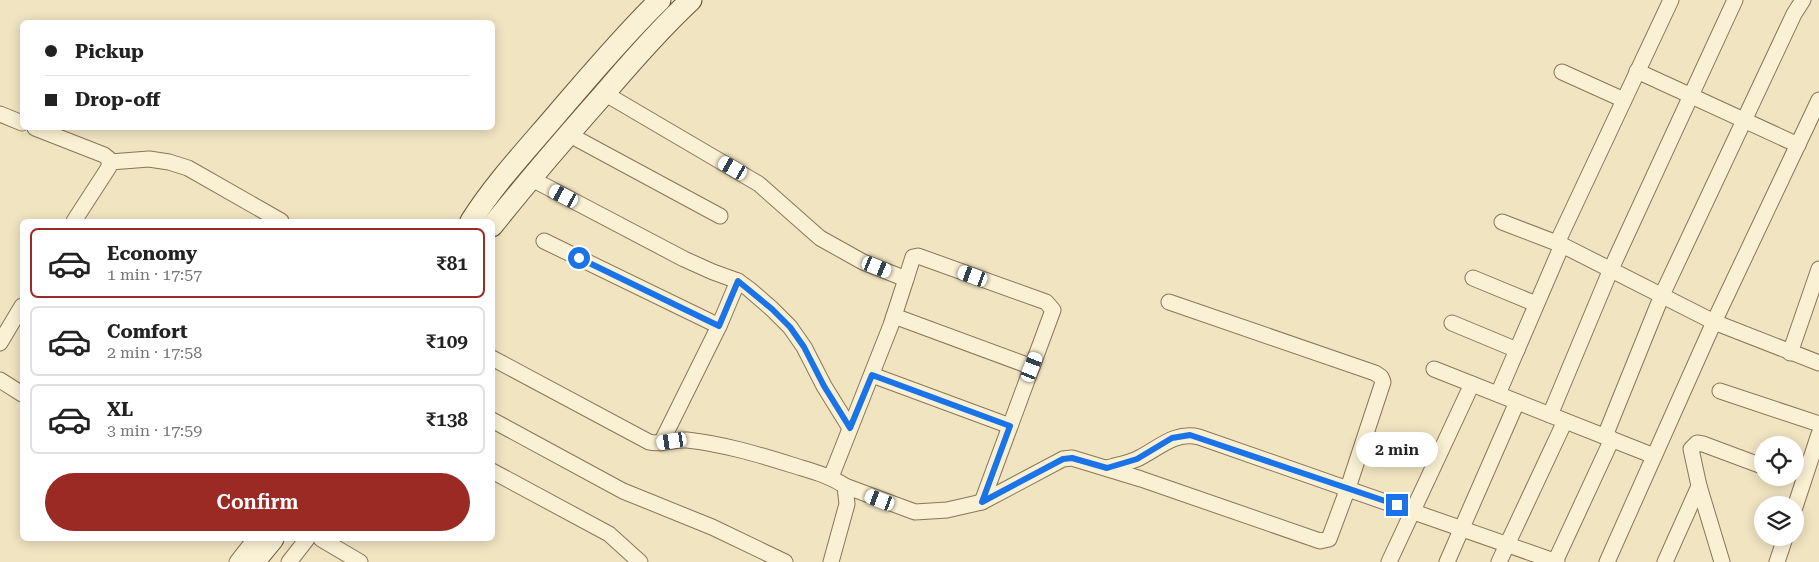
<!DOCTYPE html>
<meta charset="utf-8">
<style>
body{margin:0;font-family:"Roboto Serif",serif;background:#f6f6f6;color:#222;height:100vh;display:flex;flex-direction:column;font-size:19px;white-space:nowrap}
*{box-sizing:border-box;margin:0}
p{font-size:16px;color:#767676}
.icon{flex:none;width:28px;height:28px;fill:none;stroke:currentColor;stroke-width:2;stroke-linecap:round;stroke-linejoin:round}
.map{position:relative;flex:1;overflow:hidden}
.details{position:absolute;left:20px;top:219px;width:475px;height:322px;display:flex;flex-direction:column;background:#fff;border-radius:8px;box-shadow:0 2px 12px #0003}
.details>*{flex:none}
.top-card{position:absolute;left:20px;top:20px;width:475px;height:110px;border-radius:8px;box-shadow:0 2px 12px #0003;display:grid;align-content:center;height:110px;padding:0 25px;background:#fff}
.buttons{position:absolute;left:1754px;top:436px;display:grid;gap:10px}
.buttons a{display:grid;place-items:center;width:50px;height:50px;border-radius:50%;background:#fff;box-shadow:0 2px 12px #0003;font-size:25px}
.end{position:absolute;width:22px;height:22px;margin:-11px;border:6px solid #1a73e8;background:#fff;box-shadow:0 0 0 2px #fff}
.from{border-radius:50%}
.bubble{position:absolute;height:35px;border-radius:18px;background:#fff;box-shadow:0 2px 12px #0003;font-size:16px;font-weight:600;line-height:35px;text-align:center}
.car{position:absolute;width:15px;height:30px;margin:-15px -8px;border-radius:6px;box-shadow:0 0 4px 1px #0007;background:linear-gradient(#fff 24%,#345 0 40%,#fff 0 76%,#345 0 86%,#fff 0)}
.top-card b{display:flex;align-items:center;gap:18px;height:48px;font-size:19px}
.top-card b+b{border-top:1px solid #e0e0e0}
.top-card i{width:12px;height:12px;background:#222}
ul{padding:9px 0 0;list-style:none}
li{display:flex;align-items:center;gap:15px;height:70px;margin:0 10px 8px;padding:0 15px;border:2px solid #e0e0e0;border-radius:8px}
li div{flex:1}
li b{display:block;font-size:19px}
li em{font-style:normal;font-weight:600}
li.selected{border-color:#9b2a25}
li>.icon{width:45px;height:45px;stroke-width:1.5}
.primary-button{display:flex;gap:10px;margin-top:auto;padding:10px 25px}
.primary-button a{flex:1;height:58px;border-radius:30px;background:#9b2a25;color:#fff;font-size:20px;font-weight:600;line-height:58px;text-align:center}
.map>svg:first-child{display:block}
</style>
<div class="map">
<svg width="1819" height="562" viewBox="0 0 1819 562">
<rect width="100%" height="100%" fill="#f0e4c1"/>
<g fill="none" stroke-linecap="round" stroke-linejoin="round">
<defs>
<g id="minor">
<polyline points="1637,71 1798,145"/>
<polyline points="1562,72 1624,100"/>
<polyline points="604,93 759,184 820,238 863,262 906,279 891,325 831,477"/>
<polyline points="0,114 22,123"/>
<polyline points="35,128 104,155 109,159 109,167 74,221"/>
<polyline points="568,134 720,216"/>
<polyline points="110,162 149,159 169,162 188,168 281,221"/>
<polyline points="530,178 684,259 713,272 738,281 749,289 772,309 790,327 804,347 824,386 850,428"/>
<polyline points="1502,222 1562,245 1714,322 1819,363"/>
<polyline points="544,241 719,326"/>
<polyline points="1557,243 1671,0"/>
<polyline points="1473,278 1536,304"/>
<polyline points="906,279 913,257 918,256 1046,302 1053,310 982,502"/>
<polyline points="894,316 1032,367"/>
<polyline points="1452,323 1517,350"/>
<polyline points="0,343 22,306"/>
<polyline points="1790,353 1819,269"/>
<path d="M492,358l157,84c13,3 25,-3 38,-2 36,4 70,14 105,25 19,6 37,10 53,21l2,18 -16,58"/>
<polyline points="1434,369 1654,456"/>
<polyline points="872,375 1010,426"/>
<polyline points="0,380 22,394"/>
<polyline points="1720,391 1819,424"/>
<polyline points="1498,394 1562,245"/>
<polyline points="1550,415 1611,269 1735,0"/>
<polyline points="492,420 623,491 712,527 785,562"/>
<polyline points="1605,436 1662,295 1794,14 1803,0"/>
<polyline points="661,443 719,326 738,281"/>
<path d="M1107,468c10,-3 21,-5 30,-9 21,-10 37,-28 62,-22l358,125"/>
<polyline points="492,471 609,534 640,562"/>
<polyline points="845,486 915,512 947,510 982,502 1063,459 1072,458 1141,479 1320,541 1329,539 1348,488 1383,382 1381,377 1375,373 1169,302"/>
<polyline points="1795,507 1819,434"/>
<polyline points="321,539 360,562"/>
<polyline points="237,562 255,539"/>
<polyline points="289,562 307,539"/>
<polyline points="1389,562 1472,384"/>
<polyline points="1447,562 1517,402"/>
<polyline points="1499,562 1565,421"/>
<polyline points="1555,562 1612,439"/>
<polyline points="1607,562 1714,322 1819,100"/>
<polyline points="1665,562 1699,486"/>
<polyline points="1722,562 1699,486 1691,449 1697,443 1703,444 1762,466"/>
<polyline points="1777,562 1785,538"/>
</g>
<g id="secondary">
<path d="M471,221c26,-41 60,-76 91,-113 32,-37 63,-74 98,-108"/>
<path d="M492,226c36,-45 73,-88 111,-131 28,-33 57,-66 88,-95"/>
<polyline points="254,562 273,539"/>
</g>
</defs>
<use href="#minor" stroke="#8a7558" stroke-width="17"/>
<use href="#secondary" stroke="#6b563b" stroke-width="23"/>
<use href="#minor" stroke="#faf1d4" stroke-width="15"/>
<use href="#secondary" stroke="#faf1d4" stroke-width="21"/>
</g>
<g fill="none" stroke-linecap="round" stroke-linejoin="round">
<polyline stroke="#1a73e8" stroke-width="6" points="579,258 719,326 738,281 772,309 790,327 804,347 824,386 850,428 872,375 1010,426 982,502 1063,459 1072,458 1107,468 1137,459 1172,438 1190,435 1397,505"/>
</g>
</svg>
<div class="buttons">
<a><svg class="icon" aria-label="locate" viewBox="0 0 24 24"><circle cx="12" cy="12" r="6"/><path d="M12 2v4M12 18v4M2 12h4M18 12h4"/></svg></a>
<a><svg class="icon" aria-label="layers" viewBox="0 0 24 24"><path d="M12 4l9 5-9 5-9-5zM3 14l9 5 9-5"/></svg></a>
</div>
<i class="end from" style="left:579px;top:258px"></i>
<i class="end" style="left:1397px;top:505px"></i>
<div class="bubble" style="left:1356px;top:432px;width:82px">2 min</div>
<i class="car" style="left:733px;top:168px;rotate:300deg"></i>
<i class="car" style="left:564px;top:196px;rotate:298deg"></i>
<i class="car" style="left:877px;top:267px;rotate:112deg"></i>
<i class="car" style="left:973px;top:276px;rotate:290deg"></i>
<i class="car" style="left:1032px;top:367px;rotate:21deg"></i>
<i class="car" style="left:672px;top:441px;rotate:261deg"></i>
<i class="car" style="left:880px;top:500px;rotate:291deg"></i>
<div class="top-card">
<b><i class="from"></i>Pickup</b>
<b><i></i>Drop-off</b>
</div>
<section class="details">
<ul>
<li class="selected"><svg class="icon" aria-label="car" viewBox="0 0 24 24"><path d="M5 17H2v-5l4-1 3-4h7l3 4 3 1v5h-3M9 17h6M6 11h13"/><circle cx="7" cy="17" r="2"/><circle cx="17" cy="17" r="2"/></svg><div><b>Economy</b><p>1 min · 17:57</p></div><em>₹81</em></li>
<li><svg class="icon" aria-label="car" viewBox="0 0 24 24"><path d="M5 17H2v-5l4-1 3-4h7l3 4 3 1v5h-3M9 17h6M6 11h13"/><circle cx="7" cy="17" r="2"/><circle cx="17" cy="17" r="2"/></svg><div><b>Comfort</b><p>2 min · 17:58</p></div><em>₹109</em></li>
<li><svg class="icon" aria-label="car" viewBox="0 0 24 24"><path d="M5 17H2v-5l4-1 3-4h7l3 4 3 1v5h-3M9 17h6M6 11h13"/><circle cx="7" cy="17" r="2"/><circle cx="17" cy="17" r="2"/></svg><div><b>XL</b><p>3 min · 17:59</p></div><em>₹138</em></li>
</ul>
<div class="primary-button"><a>Confirm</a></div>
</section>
</div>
